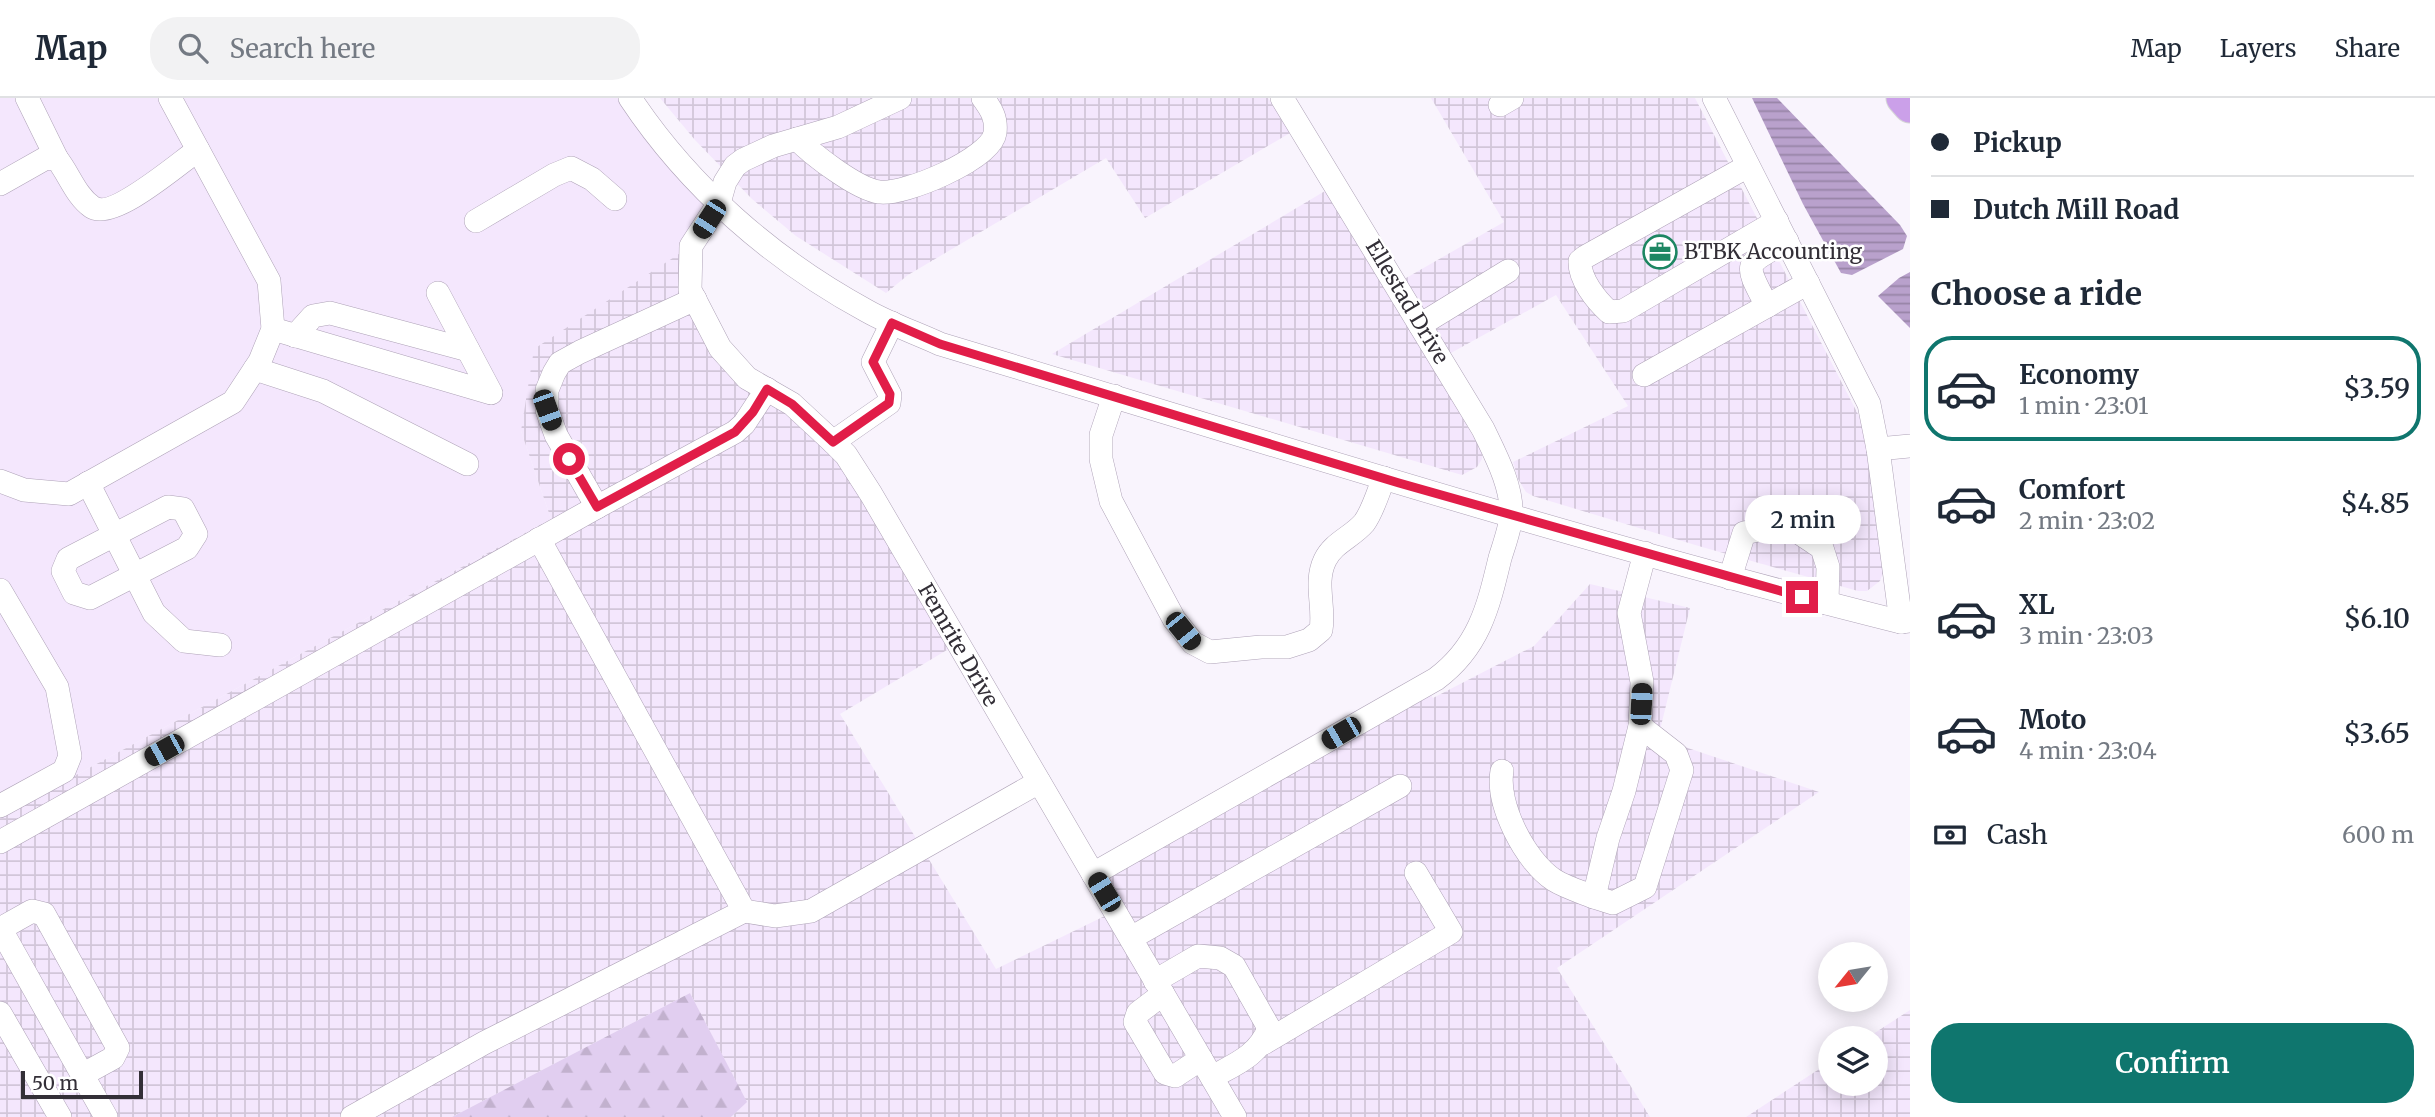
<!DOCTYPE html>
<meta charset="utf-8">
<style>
body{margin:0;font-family:Merriweather,serif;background:#f2f2f3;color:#1f2937;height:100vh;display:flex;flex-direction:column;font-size:26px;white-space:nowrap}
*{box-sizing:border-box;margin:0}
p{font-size:23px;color:#747a83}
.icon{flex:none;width:38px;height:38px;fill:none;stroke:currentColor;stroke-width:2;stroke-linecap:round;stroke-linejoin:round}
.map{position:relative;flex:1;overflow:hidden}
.details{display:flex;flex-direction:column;background:#fff;width:525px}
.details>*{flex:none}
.hud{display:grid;align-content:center;height:154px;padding:0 21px;background:#fff}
.needle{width:46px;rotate:240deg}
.tools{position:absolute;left:1818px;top:844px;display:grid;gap:14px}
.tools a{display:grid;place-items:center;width:70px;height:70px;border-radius:50%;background:#fff;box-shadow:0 4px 18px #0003;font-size:35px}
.scale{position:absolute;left:21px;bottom:18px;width:122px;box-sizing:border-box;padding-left:7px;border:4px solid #332f37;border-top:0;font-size:19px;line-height:24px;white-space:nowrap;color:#332f37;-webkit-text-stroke:5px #fff;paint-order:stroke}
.end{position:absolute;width:32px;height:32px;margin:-16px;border:9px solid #e11d48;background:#fff;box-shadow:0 0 0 4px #fff}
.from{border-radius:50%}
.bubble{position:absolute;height:49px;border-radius:24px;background:#fff;box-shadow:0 4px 18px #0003;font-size:23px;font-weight:600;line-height:49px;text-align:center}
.car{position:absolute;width:21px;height:42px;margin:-21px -10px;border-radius:9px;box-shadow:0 0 5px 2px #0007;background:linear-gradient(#222 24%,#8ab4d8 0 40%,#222 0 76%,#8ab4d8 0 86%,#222 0)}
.hud b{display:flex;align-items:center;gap:24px;height:66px;font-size:26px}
.hud b+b{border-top:2px solid #e0e1e3}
.hud i{width:18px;height:18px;background:#1f2937}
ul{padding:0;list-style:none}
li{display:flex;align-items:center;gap:21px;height:105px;margin:0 14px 10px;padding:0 7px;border:4px solid transparent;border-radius:28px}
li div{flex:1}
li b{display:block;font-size:26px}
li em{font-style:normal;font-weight:600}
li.on{border-color:#0f766e}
li>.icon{width:63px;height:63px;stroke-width:1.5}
h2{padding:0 21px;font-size:32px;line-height:84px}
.pay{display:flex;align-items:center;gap:18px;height:77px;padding:0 21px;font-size:26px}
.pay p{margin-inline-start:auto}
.cta{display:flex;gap:14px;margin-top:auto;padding:14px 21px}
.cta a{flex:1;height:80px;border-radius:28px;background:#0f766e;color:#fff;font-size:28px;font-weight:600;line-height:80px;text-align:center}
header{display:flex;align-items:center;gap:42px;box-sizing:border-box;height:98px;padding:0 35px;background:#fff;border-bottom:2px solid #e0e1e3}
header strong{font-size:33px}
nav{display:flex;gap:38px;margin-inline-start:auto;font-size:24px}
.search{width:490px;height:63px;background:#f2f2f3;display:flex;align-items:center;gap:18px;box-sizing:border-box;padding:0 24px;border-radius:28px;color:#747a83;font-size:26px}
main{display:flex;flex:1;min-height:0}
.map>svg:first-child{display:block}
</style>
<header>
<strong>Map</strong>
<div class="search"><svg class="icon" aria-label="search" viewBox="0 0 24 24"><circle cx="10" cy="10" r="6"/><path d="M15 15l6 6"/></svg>Search here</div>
<nav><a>Map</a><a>Layers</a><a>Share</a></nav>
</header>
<main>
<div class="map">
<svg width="1910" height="1019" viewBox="0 0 1910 1019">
<defs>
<pattern id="industrial-grid" width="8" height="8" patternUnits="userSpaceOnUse" patternTransform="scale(1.75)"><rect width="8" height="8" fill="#f4e7fd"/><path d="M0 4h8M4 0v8" fill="none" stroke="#d2c6d9"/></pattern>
<pattern id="forest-firs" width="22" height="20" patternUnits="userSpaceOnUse" patternTransform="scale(1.75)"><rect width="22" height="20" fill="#e1cef0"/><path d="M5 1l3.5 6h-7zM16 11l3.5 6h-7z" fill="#c2b1ce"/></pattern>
<pattern id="water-rules" width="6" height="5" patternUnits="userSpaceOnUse" patternTransform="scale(1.75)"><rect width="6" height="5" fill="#b9a1cc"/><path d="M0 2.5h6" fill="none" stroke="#9784a6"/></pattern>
</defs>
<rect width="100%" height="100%" fill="#f9f4fd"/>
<polygon fill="#f4e7fd" points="0,0 630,0 719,105 691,148 521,333 551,421 0,718"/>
<g fill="url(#industrial-grid)">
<polygon points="660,0 1268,0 1290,35 1145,120 1106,60 908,177 886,195 796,138 752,101 695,42"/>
<polygon points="1431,0 1695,0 1860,320 1867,340 1883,475 1880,483 1867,493 1858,493 1702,449 1533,398 1526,394 1518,381 1513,364 1628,308 1556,197 1431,266 1482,354 1482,361 1477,369 1462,377 1052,256 1325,93 1385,192 1504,124"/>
<polygon points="691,148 690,192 720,250 833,344 957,546 840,616 996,871 1115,813 1093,776 1424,588 1433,600 1534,548 1590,486 1690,510 1658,640 1819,694 1557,870 1650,1019 731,1019 746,1003 690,895 452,1019 0,1019 0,718 551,421 521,333 534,251"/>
<polygon points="1910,912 1910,1019 1746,1019 1830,964 1830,985 1876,985 1876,940 1867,940"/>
</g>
<polygon fill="url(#forest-firs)" points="690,895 747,1004 731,1019 452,1019"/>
<g fill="url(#water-rules)">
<polygon points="1752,0 1777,0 1900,127 1907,138 1903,151 1852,177 1841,175 1803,106"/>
<polygon points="1910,174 1910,230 1878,198 1899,180"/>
</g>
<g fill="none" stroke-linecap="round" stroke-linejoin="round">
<defs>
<g id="minor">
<polyline points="27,0 57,61"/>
<path d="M630,0c59,89 143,162 237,213 23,13 49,22 73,33 319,96 637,197 961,278l9,-1"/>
<polyline points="900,0 838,29 773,48 743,62 735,68 725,84 719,105 691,148 690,192 720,250 747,280 792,306 833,344 846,357 871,396 1235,1019"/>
<polyline points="1714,0 1869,306 1878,351 1901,524"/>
<polyline points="1500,7 1512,0"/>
<path d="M797,41c16,16 60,50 82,53 24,4 112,-33 116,-59 2,-15 -4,-24 -12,-35"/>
<path d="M1748,68l-163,91 -5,4c-1,18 16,39 29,51l14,-1 154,-90"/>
<path d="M0,86l46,-26 11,1c12,15 19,37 35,48 21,14 87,-44 106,-57"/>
<polyline points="476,123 554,77 571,70 592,81 615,101"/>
<path d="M1767,208c-23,-44 -24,-41 20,-65"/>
<polyline points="1420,227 1508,173"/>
<polyline points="273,231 491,295 438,195"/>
<polyline points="295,238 313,218 330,215 468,252"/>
<polyline points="255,271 323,293 467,366"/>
<polyline points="1644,277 1808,185"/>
<path d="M1114,298l-13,39v24l10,42 63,118 19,24 17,9 51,-5h26l22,-7 12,-10c4,-24 -7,-47 4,-70 8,-17 27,-23 39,-37 9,-12 14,-31 20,-45"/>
<polyline points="833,344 889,305 890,297 873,264 892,225"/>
<polyline points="1878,351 1910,348"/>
<polyline points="0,383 24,392 69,396 233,304 260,263 273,231 269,183 170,0"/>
<polyline points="88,385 154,515 184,543 220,547"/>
<polygon points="168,409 183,411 196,436 187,450 90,500 74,495 63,473 68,461"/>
<polyline points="597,409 556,337 547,312 547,292 554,275 560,265 580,254 695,201"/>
<polyline points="1730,480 1744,435 1763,431 1792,430 1822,450 1828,469 1827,505"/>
<polyline points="0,492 57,589 70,658 64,673 0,708"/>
<path d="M1502,673c-6,33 23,90 52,109 11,7 27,12 40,17l14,-59 16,-47 16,-65 2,-44 -13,-69 16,-60"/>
<polyline points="0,744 597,409 735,334 744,326 767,291"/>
<path d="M1093,776l343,-195c43,-32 52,-71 64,-121 4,-13 10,-29 11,-42 2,-29 -16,-62 -28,-87l-201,-331"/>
<polyline points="1594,799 1613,805 1645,789 1682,672 1676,656 1640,628"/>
<polyline points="744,813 775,818 811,813 1039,684"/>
<polyline points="0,830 106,1019"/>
<polyline points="0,831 32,813 44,816 118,950 113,960 82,977"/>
<polyline points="1131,840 1400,688"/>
<path d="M1155,883l43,-25 22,2 14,8 35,62c-10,27 -33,36 -57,49"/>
<polyline points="1163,896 1138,915 1135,924 1165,975 1175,978 1201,961"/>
<polyline points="0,915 60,1019"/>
<polyline points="1264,945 1451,834 1416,775"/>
<polyline points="352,1019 484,945 744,813 539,441"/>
</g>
<polyline id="highway" points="1903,0 1910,8"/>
</defs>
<use href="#minor" stroke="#aea2b7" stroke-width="24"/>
<use href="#highway" stroke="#d6d5d7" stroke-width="35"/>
<use href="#minor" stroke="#fff" stroke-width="23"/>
<use href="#highway" stroke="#cba0e9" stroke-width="33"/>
</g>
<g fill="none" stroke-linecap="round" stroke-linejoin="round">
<polyline stroke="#e11d48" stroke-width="9" points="569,361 597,409 735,334 753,314 767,291 792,306 833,344 889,305 890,296 873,264 892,225 940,246 1399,385 1802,499"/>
</g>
<defs>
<symbol id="office-ring" viewBox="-11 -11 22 22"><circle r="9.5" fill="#fff" stroke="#1d8662" stroke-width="1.5"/><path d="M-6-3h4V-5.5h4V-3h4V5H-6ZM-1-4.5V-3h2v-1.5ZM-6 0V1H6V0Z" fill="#1d8662"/></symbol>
</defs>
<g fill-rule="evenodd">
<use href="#office-ring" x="1641" y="135" width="38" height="38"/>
</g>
<g text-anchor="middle" stroke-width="5" stroke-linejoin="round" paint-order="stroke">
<g font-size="21" fill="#332f37" stroke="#fff" text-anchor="start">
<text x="1684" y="161">BTBK Accounting</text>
</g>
<g font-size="21" fill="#332f37" stroke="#fff">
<text transform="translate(1407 204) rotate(59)" y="7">Ellestad Drive</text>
<text transform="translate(958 547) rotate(60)" y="7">Femrite Drive</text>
</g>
</g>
</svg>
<div class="tools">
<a><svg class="needle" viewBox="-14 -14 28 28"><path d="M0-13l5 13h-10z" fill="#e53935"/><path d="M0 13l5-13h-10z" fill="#747a83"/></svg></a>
<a><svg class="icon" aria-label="layers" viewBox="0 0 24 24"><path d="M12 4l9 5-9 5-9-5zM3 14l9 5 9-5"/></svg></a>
</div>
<div class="scale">50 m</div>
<i class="end from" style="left:569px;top:361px"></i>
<i class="end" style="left:1802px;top:499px"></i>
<div class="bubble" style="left:1745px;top:397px;width:116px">2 min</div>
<i class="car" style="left:709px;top:121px;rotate:213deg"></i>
<i class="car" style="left:547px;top:312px;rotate:160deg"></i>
<i class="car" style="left:1183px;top:533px;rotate:141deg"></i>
<i class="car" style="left:1641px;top:606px;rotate:3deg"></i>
<i class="car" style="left:1341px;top:635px;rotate:240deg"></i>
<i class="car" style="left:164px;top:652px;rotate:241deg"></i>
<i class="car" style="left:1104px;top:794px;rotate:329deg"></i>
</div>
<section class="details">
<div class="hud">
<b><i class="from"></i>Pickup</b>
<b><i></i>Dutch Mill Road</b>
</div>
<h2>Choose a ride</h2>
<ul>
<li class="on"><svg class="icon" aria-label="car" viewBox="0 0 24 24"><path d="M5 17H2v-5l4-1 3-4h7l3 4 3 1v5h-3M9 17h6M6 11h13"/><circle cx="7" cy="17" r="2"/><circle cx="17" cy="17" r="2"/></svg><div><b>Economy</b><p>1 min · 23:01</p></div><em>$3.59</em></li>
<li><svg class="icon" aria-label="car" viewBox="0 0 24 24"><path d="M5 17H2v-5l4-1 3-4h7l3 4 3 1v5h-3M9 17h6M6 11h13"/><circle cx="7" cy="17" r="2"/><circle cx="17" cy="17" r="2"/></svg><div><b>Comfort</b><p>2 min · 23:02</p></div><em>$4.85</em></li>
<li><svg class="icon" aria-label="car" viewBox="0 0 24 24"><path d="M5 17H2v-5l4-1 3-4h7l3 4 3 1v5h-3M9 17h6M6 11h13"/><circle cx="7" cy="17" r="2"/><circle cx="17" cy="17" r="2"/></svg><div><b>XL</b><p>3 min · 23:03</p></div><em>$6.10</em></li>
<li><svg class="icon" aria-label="car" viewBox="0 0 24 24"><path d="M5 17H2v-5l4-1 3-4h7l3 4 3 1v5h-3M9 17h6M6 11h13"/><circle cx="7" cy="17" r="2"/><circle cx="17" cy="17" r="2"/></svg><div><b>Moto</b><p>4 min · 23:04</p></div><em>$3.65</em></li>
</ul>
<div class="pay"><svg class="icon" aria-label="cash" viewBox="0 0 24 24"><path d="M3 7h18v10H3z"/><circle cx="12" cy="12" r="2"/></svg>Cash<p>600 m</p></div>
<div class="cta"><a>Confirm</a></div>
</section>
</main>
